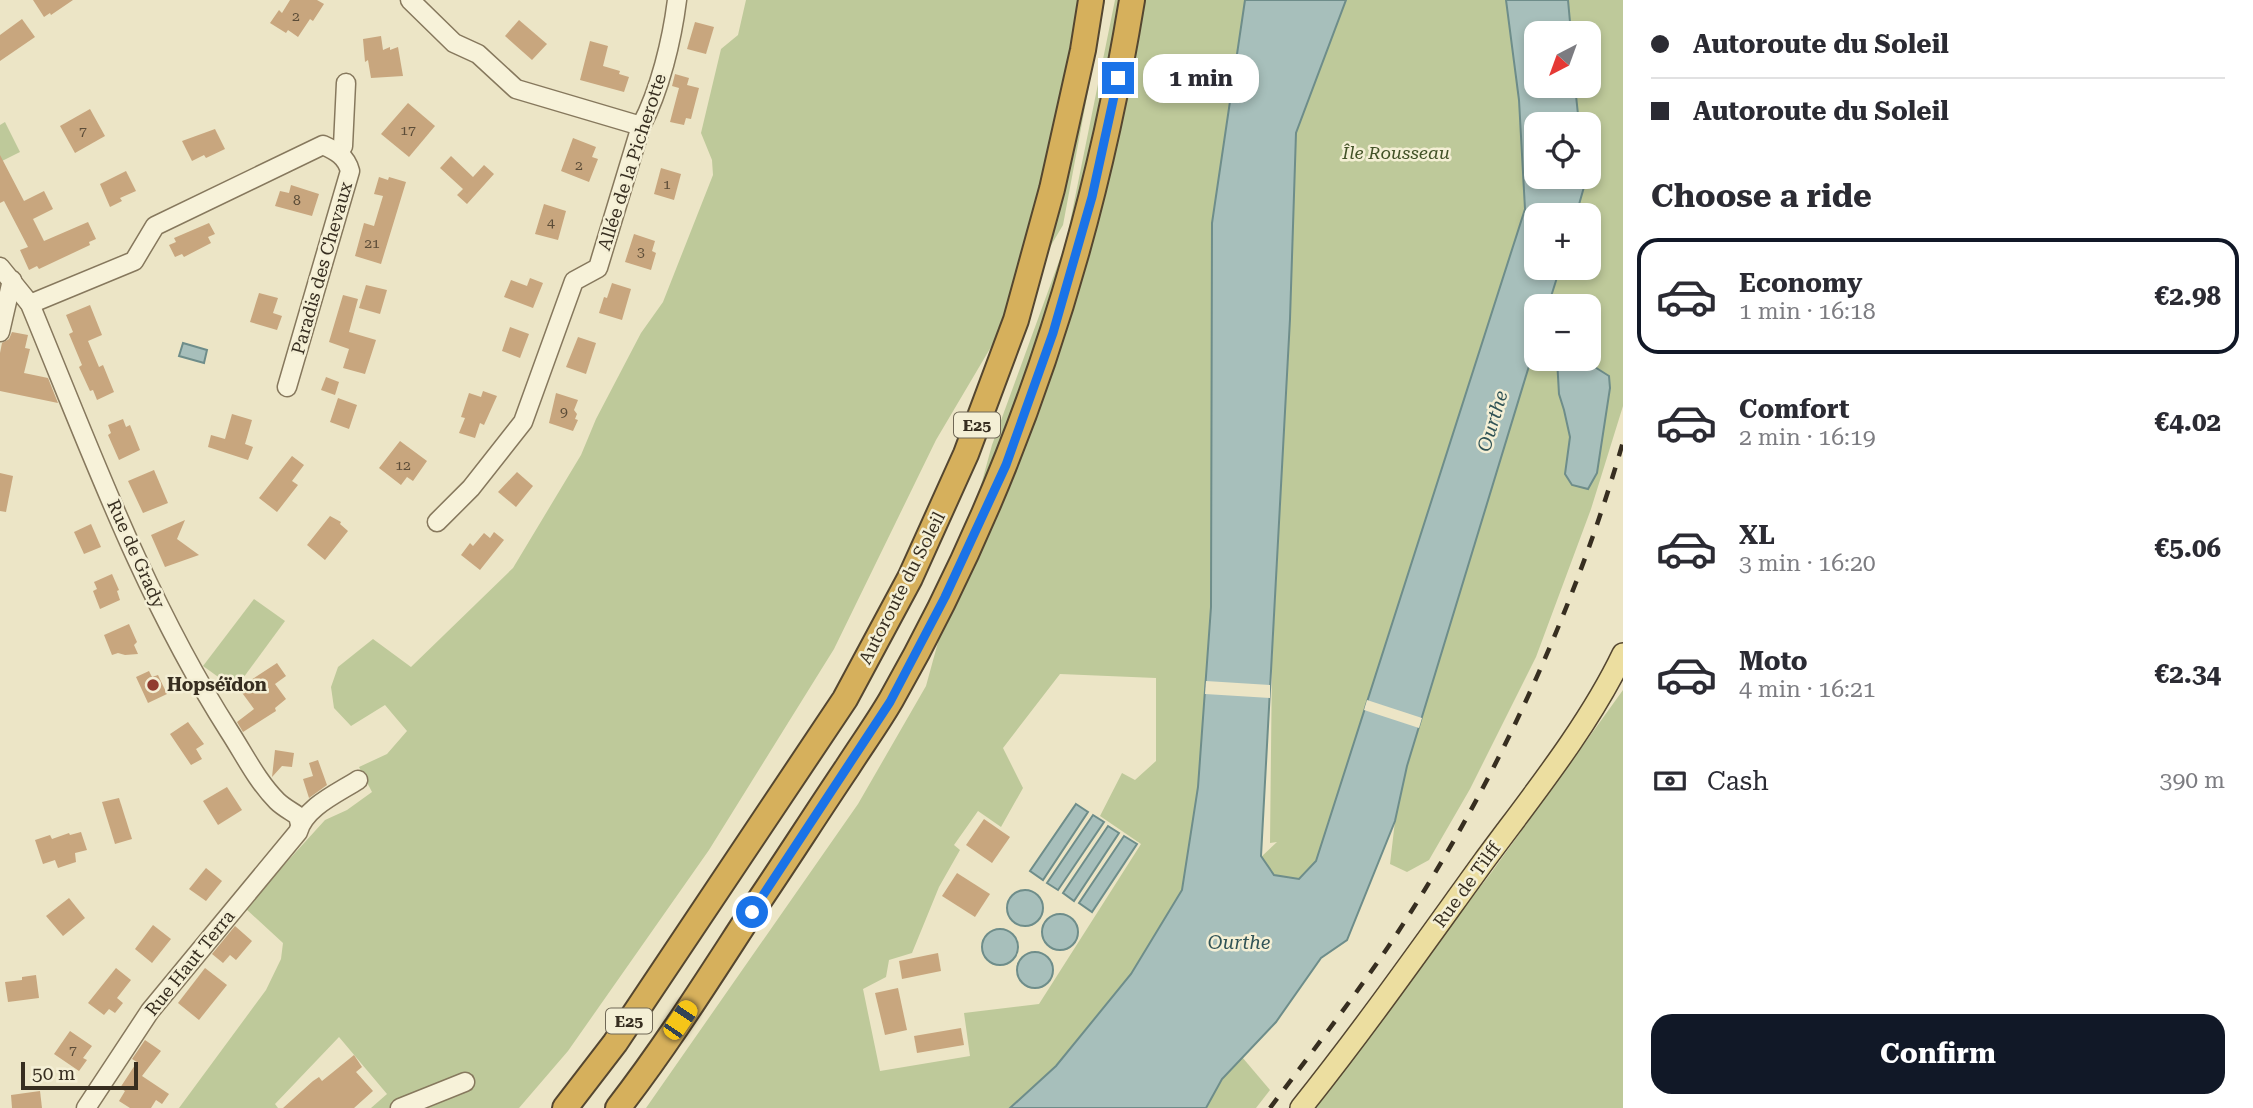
<!DOCTYPE html>
<meta charset="utf-8">
<style>
body{margin:0;font-family:"Roboto Serif",serif;background:#f2f2f3;color:#2b2b33;height:100vh;display:flex;flex-direction:column;font-size:26px;white-space:nowrap}
*{box-sizing:border-box;margin:0}
p{font-size:23px;color:#7c7c81}
.icon{flex:none;width:38px;height:38px;fill:none;stroke:currentColor;stroke-width:2;stroke-linecap:round;stroke-linejoin:round}
.map{position:relative;flex:1;overflow:hidden}
.side{display:flex;flex-direction:column;background:#fff;width:630px}
.side>*{flex:none}
.top-card{display:grid;align-content:center;height:154px;padding:0 28px;background:#fff}
.needle{width:46px;rotate:221deg}
.fabs{position:absolute;left:1524px;top:21px;display:grid;gap:14px}
.fabs a{display:grid;place-items:center;width:77px;height:77px;border-radius:14px;background:#fff;box-shadow:0 4px 10px #0003;font-size:35px}
.scale{position:absolute;left:21px;bottom:18px;width:117px;box-sizing:border-box;padding-left:7px;border:4px solid #372e20;border-top:0;font-size:19px;line-height:24px;white-space:nowrap;color:#372e20;-webkit-text-stroke:5px #f4efd5;paint-order:stroke}
.end{position:absolute;width:32px;height:32px;margin:-16px;border:9px solid #1a73e8;background:#fff;box-shadow:0 0 0 4px #fff}
.from{border-radius:50%}
.bubble{position:absolute;height:49px;border-radius:21px;background:#fff;box-shadow:0 4px 10px #0003;font-size:23px;font-weight:700;line-height:49px;text-align:center}
.car{position:absolute;width:21px;height:42px;margin:-21px -10px;border-radius:9px;box-shadow:0 0 5px 2px #0007;background:linear-gradient(#f5c518 24%,#345 0 40%,#f5c518 0 76%,#345 0 86%,#f5c518 0)}
.top-card b{display:flex;align-items:center;gap:24px;height:66px;font-size:26px}
.top-card b+b{border-top:2px solid #e1e1e2}
.top-card i{width:18px;height:18px;background:#2b2b33}
ul{padding:0;list-style:none}
li{display:flex;align-items:center;gap:21px;height:116px;margin:0 14px 10px;padding:0 14px;border:4px solid transparent;border-radius:21px}
li div{flex:1}
li b{display:block;font-size:26px}
li em{font-style:normal;font-weight:700}
li.active{border-color:#111827}
li>.icon{width:63px;height:63px;stroke-width:1.5}
h2{padding:0 28px;font-size:32px;line-height:84px}
.pay{display:flex;align-items:center;gap:18px;height:77px;padding:0 28px;font-size:26px}
.pay p{margin-inline-start:auto}
.action{display:flex;gap:14px;margin-top:auto;padding:14px 28px}
.action a{flex:1;height:80px;border-radius:21px;background:#111827;color:#fff;font-size:28px;font-weight:700;line-height:80px;text-align:center}
main{display:flex;flex:1;min-height:0}
.map>svg:first-child{display:block}
</style>
<main>
<div class="map">
<svg width="1623" height="1108" viewBox="0 0 1623 1108">
<rect width="100%" height="100%" fill="#ece5c6"/>
<g fill="#bec99a" fill-rule="evenodd">
<polygon points="746,0 1105,0 1063,225 936,440 834,649 709,850 568,1051 519,1108 371,1108 387,1094 339,1037 275,1104 278,1108 179,1108 266,990 281,959 283,943 245,908 325,820 347,810 372,792 359,767 387,754 407,731 385,705 351,726 334,708 331,687 338,667 373,639 411,667 513,568 581,455 596,419 641,333 663,302 713,175 712,160 701,133 721,49 738,35"/>
<path d="M1115,0h130l-33,223 -1,384 -13,180 -16,103 -51,84 -75,92 -46,42h-364l212,-304 68,-118 66,-241 74,-203zM1060,674l96,4v83l-21,19 -13,-7 -22,43 41,28 -102,160 -75,9 6,43 -90,15 -17,-82 23,-12 3,-17 23,-7 27,-66 21,-37 -6,-5 24,-34 23,16 22,-39 -20,-40z"/>
<polygon points="1346,0 1506,0 1519,100 1525,209 1316,861 1299,879 1274,875 1261,857 1277,842 1270,843 1272,661 1290,319 1296,133"/>
<polygon points="1568,0 1623,0 1623,406 1591,509 1536,657 1470,789 1429,860 1407,872 1390,864 1395,821 1407,766 1536,343 1536,359 1589,359 1589,306 1548,306 1560,268 1589,268 1589,215 1576,215 1584,187 1583,177 1589,177 1589,124 1579,124 1575,86 1589,86 1589,33 1571,33"/>
<polygon points="5,122 20,152 0,162 0,125"/>
<polygon points="254,599 285,621 235,689 203,666"/>
<polygon points="1623,690 1623,1108 1308,1108 1491,873"/>
<polygon points="1242,1057 1270,1090 1256,1108 1206,1108 1222,1079"/>
</g>
<g fill="#a7bfbb" stroke="#6e8d8a" stroke-width="2">
<polygon points="1245,0 1346,0 1296,133 1290,319 1261,856 1274,875 1299,879 1316,861 1525,209 1519,100 1506,0 1568,0 1571,33 1536,33 1536,86 1575,86 1579,124 1536,124 1536,177 1583,177 1584,187 1576,215 1536,215 1536,268 1560,268 1548,306 1536,306 1536,343 1407,766 1395,821 1347,940 1321,958 1276,1022 1222,1079 1206,1108 1010,1108 1056,1066 1131,974 1182,890 1198,787 1211,607 1212,223"/>
<polygon points="183,343 207,350 204,363 179,356"/>
<polygon points="1557,359 1582,359 1609,376 1610,388 1597,473 1588,489 1572,485 1565,474 1570,437 1564,410 1559,394"/>
<polygon points="1076,804 1088,812 1043,880 1030,871"/>
<polygon points="1093,815 1104,822 1058,890 1047,883"/>
<polygon points="1108,826 1119,833 1074,901 1063,893"/>
<polygon points="1124,836 1137,844 1092,912 1079,903"/>
<circle cx="1025" cy="908" r="18"/>
<circle cx="1060" cy="932" r="18"/>
<circle cx="1000" cy="947" r="18"/>
<circle cx="1035" cy="970" r="18"/>
</g>
<g fill="#ece5c6">
<polygon points="1206,681 1270,685 1270,698 1205,694"/>
<polygon points="1367,700 1422,718 1419,728 1364,710"/>
</g>
<g fill="#c8a67e">
<polygon points="33,0 73,0 51,15 50,13 44,17"/>
<polygon points="290,0 317,0 324,4 313,21 310,19 298,37 288,30 286,33 270,23 279,10 282,13"/>
<polygon points="22,19 35,37 0,61 0,35"/>
<polygon points="519,20 547,44 532,60 505,36"/>
<polygon points="695,22 714,27 706,54 687,49"/>
<polygon points="381,36 383,50 390,47 390,50 398,47 403,76 371,78 368,60 365,62 363,39"/>
<polygon points="590,41 608,46 603,66 620,71 619,74 629,77 624,92 580,80"/>
<polygon points="675,74 689,78 687,85 699,88 691,119 686,118 684,125 670,122 679,88 672,86"/>
<polygon points="408,103 435,126 409,157 381,134"/>
<polygon points="90,109 105,136 75,153 60,126"/>
<polygon points="215,129 225,149 206,158 204,155 192,161 182,141"/>
<polygon points="573,138 596,147 592,157 598,159 589,182 561,171"/>
<polygon points="0,155 24,201 44,191 53,209 33,219 44,241 88,222 96,239 89,242 90,245 39,269 37,266 29,270 20,250 28,247 4,201 0,203"/>
<polygon points="451,156 473,177 484,165 494,174 467,204 457,195 463,189 440,168"/>
<polygon points="661,168 681,174 674,200 654,194"/>
<polygon points="126,171 136,191 120,198 122,201 110,207 100,184"/>
<polygon points="379,177 388,180 389,177 406,182 381,264 355,256 364,223 374,226 383,196 374,194"/>
<polygon points="291,185 319,194 312,216 275,206 280,191 289,193"/>
<polygon points="544,204 566,211 558,240 535,234"/>
<polygon points="209,223 215,234 208,237 211,243 184,257 182,254 175,257 169,245 176,242 174,238"/>
<polygon points="634,234 655,241 652,251 656,253 651,270 625,262"/>
<polygon points="530,278 543,283 533,308 504,297 511,280 527,286"/>
<polygon points="612,283 631,289 622,320 599,313 604,297 607,298"/>
<polygon points="366,285 387,290 380,314 359,308"/>
<polygon points="259,293 278,298 273,313 282,316 277,330 250,322"/>
<polygon points="343,295 358,299 349,332 376,340 365,374 343,368 349,349 329,342"/>
<polygon points="90,305 102,335 88,341 99,367 103,365 114,392 97,400 93,390 90,391 79,367 82,365 69,334 73,332 66,315"/>
<polygon points="510,327 529,334 520,358 502,351"/>
<polygon points="12,332 28,335 25,348 30,349 24,373 48,378 58,403 0,391 0,353 2,343 9,339"/>
<polygon points="578,337 596,343 586,374 566,367"/>
<polygon points="326,377 339,382 335,395 321,390"/>
<polygon points="483,391 497,396 484,425 480,423 475,438 459,433 465,418 461,417 469,393 481,397"/>
<polygon points="556,393 578,400 574,410 577,414 575,419 578,420 573,431 549,423"/>
<polygon points="338,398 357,405 349,429 330,422"/>
<polygon points="232,414 252,420 245,444 253,447 248,460 208,447 211,435 225,439"/>
<polygon points="123,419 126,427 130,425 140,450 119,460 108,435 111,433 108,425"/>
<polygon points="400,441 427,461 413,481 407,477 401,485 379,468"/>
<polygon points="292,456 304,465 292,481 298,485 277,512 259,498"/>
<polygon points="154,470 168,503 143,513 128,481"/>
<polygon points="517,472 533,486 516,507 498,492"/>
<polygon points="0,473 13,476 6,512 0,511"/>
<polygon points="330,516 341,522 340,524 348,531 325,560 307,545"/>
<polygon points="185,520 177,539 199,555 165,567 151,535"/>
<polygon points="91,524 101,547 84,554 74,532"/>
<polygon points="494,532 504,540 480,570 461,555 470,543 473,546 484,533 490,538"/>
<polygon points="112,574 119,590 117,591 120,600 100,609 93,591 97,589 94,582"/>
<polygon points="129,624 137,642 134,645 138,654 125,655 118,653 112,655 104,635"/>
<polygon points="277,663 286,676 275,684 286,699 275,708 276,711 243,732 237,722 254,709 240,690 243,688 242,686"/>
<polygon points="149,671 152,677 158,675 167,694 148,703 136,677"/>
<polygon points="188,722 204,744 196,749 202,759 191,765 170,734"/>
<polygon points="275,750 294,753 292,767 282,766 272,777"/>
<polygon points="318,760 327,785 309,798 303,779 313,776 309,763"/>
<polygon points="227,787 242,810 218,825 203,801"/>
<polygon points="119,798 132,839 115,844 102,802"/>
<polygon points="984,819 1010,837 992,863 966,845"/>
<polygon points="81,832 87,850 75,853 76,862 58,868 55,860 43,864 35,840 50,835 52,839 69,833 70,835"/>
<polygon points="206,868 222,881 206,901 189,889"/>
<polygon points="957,873 990,894 975,917 942,896"/>
<polygon points="69,898 85,918 63,936 46,916"/>
<polygon points="153,925 171,939 152,963 135,949"/>
<polygon points="235,926 252,941 236,960 230,955 223,963 212,954"/>
<polygon points="938,953 941,971 902,979 899,961"/>
<polygon points="116,968 131,980 117,998 123,1003 115,1013 109,1009 104,1015 88,1003"/>
<polygon points="205,968 227,985 199,1020 178,1003"/>
<polygon points="36,975 39,998 8,1002 5,982 22,980 22,977"/>
<polygon points="898,988 907,1030 885,1035 875,993"/>
<polygon points="961,1028 964,1045 917,1053 914,1036"/>
<polygon points="70,1031 92,1046 83,1058 87,1060 79,1071 54,1054"/>
<polygon points="145,1040 161,1051 142,1076 169,1094 162,1104 156,1100 151,1108 130,1108 119,1101 125,1091 120,1088 137,1062 132,1059"/>
<polygon points="354,1055 362,1067 356,1072 373,1091 354,1108 283,1108 313,1081 319,1077 322,1081"/>
<polygon points="40,1091 42,1108 12,1108 11,1095"/>
</g>
<g fill="none" stroke-linecap="round" stroke-linejoin="round">
<defs>
<g id="minor">
<polyline points="410,0 454,43 478,54 516,89 641,126"/>
<polyline points="339,153 343,146 346,83"/>
<path d="M0,267l30,37c60,145 114,294 199,427 15,23 28,50 48,70 6,6 14,10 21,15l2,8"/>
<path d="M30,304l104,-43 21,-35 168,-81c13,6 23,11 27,26l-63,216"/>
<polyline points="0,332 12,280"/>
<path d="M437,522l34,-34 52,-66 51,-141 24,-13 43,-142c19,-36 31,-86 36,-126"/>
<path d="M86,1108l64,-97 148,-179c7,-25 40,-39 60,-52"/>
<polyline points="400,1108 465,1082"/>
</g>
<path id="major" d="M1301,1108c64,-80 123,-164 183,-247 48,-65 104,-134 139,-207"/>
<g id="highway">
<polyline points="565,1108 615,1043 845,699 910,578 966,454 1016,320 1052,189 1083,50 1091,0"/>
<path d="M618,1108c52,-67 97,-140 143,-210 29,-43 57,-87 86,-130 14,-22 30,-44 44,-68 123,-216 201,-455 241,-700"/>
</g>
</defs>
<use href="#minor" stroke="#86785d" stroke-width="21"/>
<use href="#major" stroke="#544630" stroke-width="24"/>
<use href="#highway" stroke="#544630" stroke-width="28"/>
<use href="#minor" stroke="#f7f2d9" stroke-width="18"/>
<use href="#major" stroke="#ecdea0" stroke-width="21"/>
<use href="#highway" stroke="#d6b05c" stroke-width="24"/>
<path stroke="#372e20" stroke-width="4.5" stroke-dasharray="12 12" stroke-linecap="butt" d="M1270,1108c39,-52 79,-104 116,-158 103,-153 186,-331 237,-508"/>
</g>
<g fill="none" stroke-linecap="round" stroke-linejoin="round">
<polyline stroke="#1a73e8" stroke-width="9" points="752,912 890,702 945,597 1006,465 1053,333 1092,197 1118,78"/>
</g>
<circle fill="#913c30" stroke="#f4efd5" stroke-width="2.5" cx="153" cy="685" r="7"/>
<g text-anchor="middle" stroke-width="5" stroke-linejoin="round" paint-order="stroke">
<g font-size="14" fill="#5b4c38">
<text x="296" y="21">2</text>
<text x="408" y="135">17</text>
<text x="83" y="136">7</text>
<text x="579" y="170">2</text>
<text x="667" y="189">1</text>
<text x="297" y="205">8</text>
<text x="551" y="227">4</text>
<text x="372" y="248">21</text>
<text x="641" y="257">3</text>
<text x="564" y="417">9</text>
<text x="403" y="470">12</text>
<text x="73" y="1055">7</text>
</g>
<g fill="#f4efd5" stroke="#706856" stroke-width="2">
<rect x="954" y="412.5" width="46" height="25" rx="5"/>
<rect x="606" y="1008.5" width="46" height="25" rx="5"/>
</g>
<g font-size="16" font-weight="bold" fill="#372e20">
<text x="977" y="431">E25</text>
<text x="629" y="1027">E25</text>
</g>
<g font-size="18" font-style="italic" fill="#425227" stroke="#f4efd5">
<text x="1396" y="159">Île Rousseau</text>
</g>
<g font-size="18" fill="#372e20" stroke="#f4efd5">
<text transform="translate(632 162) rotate(-72)" y="6">Allée de la Picherotte</text>
<text transform="translate(322 268) rotate(-74)" y="6">Paradis des Chevaux</text>
<text transform="translate(136 554) rotate(66)" y="6">Rue de Grady</text>
<text transform="translate(902 588) rotate(-63)" y="6">Autoroute du Soleil</text>
<text transform="translate(1467 885) rotate(-54)" y="6">Rue de Tilff</text>
<text transform="translate(190 963) rotate(-51)" y="6">Rue Haut Terra</text>
</g>
<g font-size="18" font-weight="bold" fill="#372e20" stroke="#f4efd5" text-anchor="start">
<text x="167" y="691">Hopséïdon</text>
</g>
<g font-size="19" font-style="italic" fill="#305356" stroke="#f4efd5">
<text transform="translate(1492 421) rotate(-73)" y="7">Ourthe</text>
<text x="1239" y="949">Ourthe</text>
</g>
</g>
</svg>
<div class="fabs">
<a><svg class="needle" viewBox="-14 -14 28 28"><path d="M0-13l5 13h-10z" fill="#e53935"/><path d="M0 13l5-13h-10z" fill="#7c7c81"/></svg></a>
<a><svg class="icon" aria-label="locate" viewBox="0 0 24 24"><circle cx="12" cy="12" r="6"/><path d="M12 2v4M12 18v4M2 12h4M18 12h4"/></svg></a>
<a>+</a>
<a>−</a>
</div>
<div class="scale">50 m</div>
<i class="end from" style="left:752px;top:912px"></i>
<i class="end" style="left:1118px;top:78px"></i>
<div class="bubble" style="left:1143px;top:54px;width:116px">1 min</div>
<i class="car" style="left:680px;top:1020px;rotate:34deg"></i>
</div>
<section class="side">
<div class="top-card">
<b><i class="from"></i>Autoroute du Soleil</b>
<b><i></i>Autoroute du Soleil</b>
</div>
<h2>Choose a ride</h2>
<ul>
<li class="active"><svg class="icon" aria-label="car" viewBox="0 0 24 24"><path d="M5 17H2v-5l4-1 3-4h7l3 4 3 1v5h-3M9 17h6M6 11h13"/><circle cx="7" cy="17" r="2"/><circle cx="17" cy="17" r="2"/></svg><div><b>Economy</b><p>1 min · 16:18</p></div><em>€2.98</em></li>
<li><svg class="icon" aria-label="car" viewBox="0 0 24 24"><path d="M5 17H2v-5l4-1 3-4h7l3 4 3 1v5h-3M9 17h6M6 11h13"/><circle cx="7" cy="17" r="2"/><circle cx="17" cy="17" r="2"/></svg><div><b>Comfort</b><p>2 min · 16:19</p></div><em>€4.02</em></li>
<li><svg class="icon" aria-label="car" viewBox="0 0 24 24"><path d="M5 17H2v-5l4-1 3-4h7l3 4 3 1v5h-3M9 17h6M6 11h13"/><circle cx="7" cy="17" r="2"/><circle cx="17" cy="17" r="2"/></svg><div><b>XL</b><p>3 min · 16:20</p></div><em>€5.06</em></li>
<li><svg class="icon" aria-label="car" viewBox="0 0 24 24"><path d="M5 17H2v-5l4-1 3-4h7l3 4 3 1v5h-3M9 17h6M6 11h13"/><circle cx="7" cy="17" r="2"/><circle cx="17" cy="17" r="2"/></svg><div><b>Moto</b><p>4 min · 16:21</p></div><em>€2.34</em></li>
</ul>
<div class="pay"><svg class="icon" aria-label="cash" viewBox="0 0 24 24"><path d="M3 7h18v10H3z"/><circle cx="12" cy="12" r="2"/></svg>Cash<p>390 m</p></div>
<div class="action"><a>Confirm</a></div>
</section>
</main>
